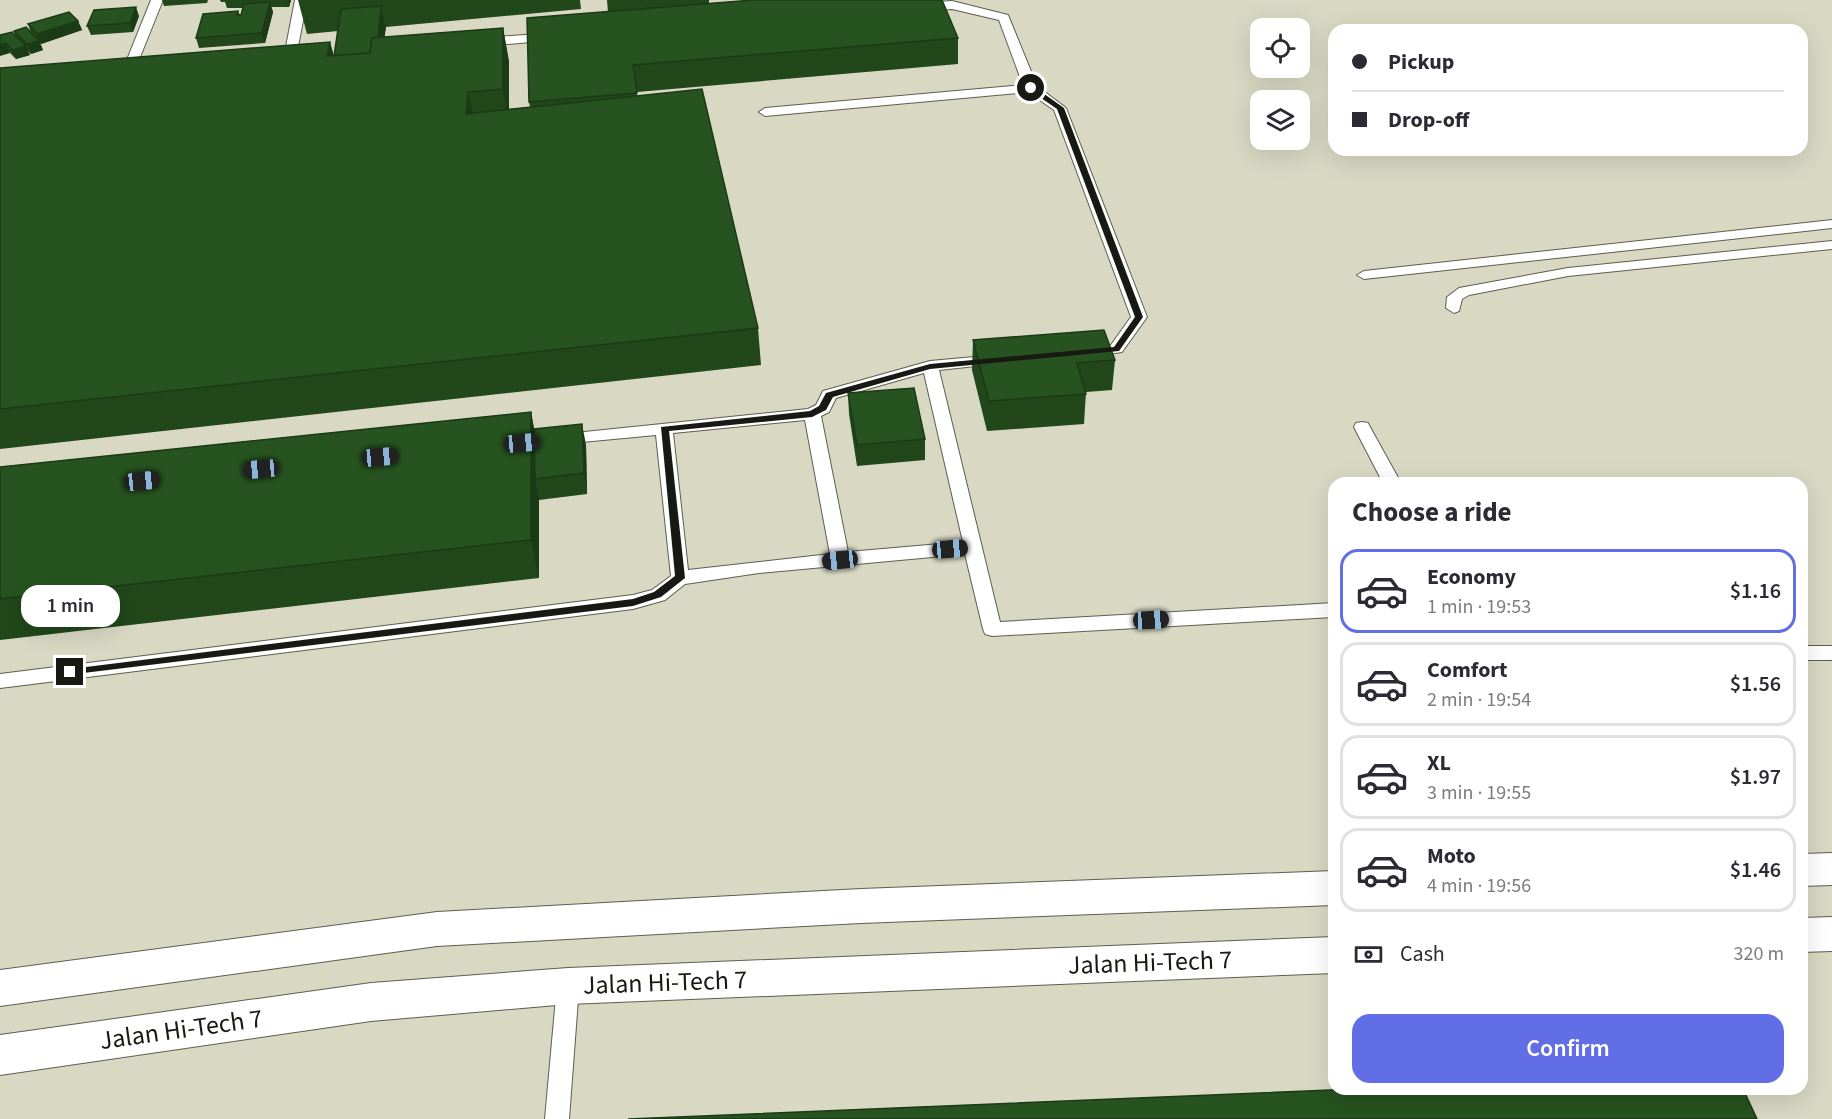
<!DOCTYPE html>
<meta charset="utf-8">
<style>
body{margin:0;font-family:"Source Sans 3",sans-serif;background:#f7f7f7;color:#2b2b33;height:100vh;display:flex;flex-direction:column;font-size:22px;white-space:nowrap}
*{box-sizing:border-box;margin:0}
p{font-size:20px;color:#7c7c81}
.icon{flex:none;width:33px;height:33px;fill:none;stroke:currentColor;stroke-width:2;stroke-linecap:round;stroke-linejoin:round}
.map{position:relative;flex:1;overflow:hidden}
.details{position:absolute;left:1328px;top:477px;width:480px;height:618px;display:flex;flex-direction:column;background:#fff;border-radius:18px;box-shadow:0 6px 24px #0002}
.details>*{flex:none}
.banner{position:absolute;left:1328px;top:24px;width:480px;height:132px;border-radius:18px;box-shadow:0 6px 24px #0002;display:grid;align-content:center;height:132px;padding:0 24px;background:#fff}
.buttons{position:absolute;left:1250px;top:18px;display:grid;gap:12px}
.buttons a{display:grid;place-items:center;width:60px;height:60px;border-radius:12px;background:#fff;box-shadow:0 6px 24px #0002;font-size:30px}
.end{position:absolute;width:27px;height:27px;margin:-14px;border:8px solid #191914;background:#fff;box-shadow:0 0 0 3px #fff}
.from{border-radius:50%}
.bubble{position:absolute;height:42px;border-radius:18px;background:#fff;box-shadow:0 6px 24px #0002;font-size:20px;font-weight:600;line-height:42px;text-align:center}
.car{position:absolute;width:18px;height:36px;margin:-18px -9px;border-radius:8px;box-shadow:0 0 4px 2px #0007;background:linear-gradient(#222 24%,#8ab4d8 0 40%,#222 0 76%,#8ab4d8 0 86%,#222 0)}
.banner b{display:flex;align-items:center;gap:21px;height:57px;font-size:22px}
.banner b+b{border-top:2px solid #e1e1e2}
.banner i{width:15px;height:15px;background:#2b2b33}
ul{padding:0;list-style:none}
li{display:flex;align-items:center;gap:18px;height:84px;margin:0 12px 9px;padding:0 12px;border:3px solid #e1e1e2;border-radius:18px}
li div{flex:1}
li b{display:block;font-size:22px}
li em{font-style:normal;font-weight:600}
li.current{border-color:#626ee6}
li>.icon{width:54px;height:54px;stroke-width:1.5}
h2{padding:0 24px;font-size:27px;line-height:72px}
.pay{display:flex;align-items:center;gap:15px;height:66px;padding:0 24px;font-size:22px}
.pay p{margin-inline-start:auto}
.action{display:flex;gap:12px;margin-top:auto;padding:12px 24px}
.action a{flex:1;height:69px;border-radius:18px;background:#626ee6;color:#fff;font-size:24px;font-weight:600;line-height:69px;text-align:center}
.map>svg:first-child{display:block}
</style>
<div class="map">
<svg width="1832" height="1119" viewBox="0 0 1832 1119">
<rect width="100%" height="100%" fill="#e2e2d5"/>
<path fill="#d8d8c3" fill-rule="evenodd" d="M0,0h1832v1119h-1832zM1260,28h39v40h-39zM1334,30h468v120h-468zM1260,100h39v40h-39zM1334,483h468v606h-468z"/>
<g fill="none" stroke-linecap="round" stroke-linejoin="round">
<defs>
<g id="service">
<polygon points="151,0 163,0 134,72 128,76 124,75 122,72"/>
<polygon points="295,0 307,0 296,57 290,61 284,57"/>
<polygon points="952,1 1008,15 1037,86 1066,108 1147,317 1122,352 1088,357 1080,352 1088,347 1111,345 1131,317 1054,110 1028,92 765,116 759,112 765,108 1023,85 999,20 952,9 922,11 916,7 922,3"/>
<polygon points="551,33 557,37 555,40 483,46 477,42 483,38"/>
<polygon points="1832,220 1832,228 1364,279 1357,275 1364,271"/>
<polygon points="1832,241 1832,249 1568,276 1469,295 1462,299 1459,311 1454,313 1446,308 1447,297 1459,288 1568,268"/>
<path d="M997,355l8,5 -2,3 -64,7 61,252 334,-19v14l-342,19 -7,-2 -2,-5 -18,-75 -206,19 -74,11 -20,16 -32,9 -633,79v-14l633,-79 19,-5 19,-14 -15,-141 -95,9 -6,-1 -2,-4 2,-4 253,-26 8,-4 7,-14 107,-30zM924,373l39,169 -115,10 -27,-136 8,-4 7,-14zM805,420l25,134 -142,16 -15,-137z"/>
<polygon points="1362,422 1368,423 1370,427 1401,483 1383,483 1354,427 1356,423"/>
<rect x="1802" y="646" width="30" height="14"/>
<polygon points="568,976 576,979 579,986 569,1119 545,1119 557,986 560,979"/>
</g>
<g id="minor">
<polygon points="1832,853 1832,885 1802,886 1802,854"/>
<polygon points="1334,871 1334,905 861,923 437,946 0,1006 0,970 437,912 861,889"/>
<polygon points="1832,917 1832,951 1802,952 1802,918"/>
<polygon points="1334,937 1334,973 568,1004 371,1021 0,1075 0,1035 371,983 568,968"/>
</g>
</defs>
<use href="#service" stroke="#5d5d51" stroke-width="2"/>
<use href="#minor" stroke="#5d5d51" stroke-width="2"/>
<use href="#service" fill="#fff" fill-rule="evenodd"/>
<use href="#minor" fill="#fff" fill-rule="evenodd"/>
</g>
<g fill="#21471b">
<polygon points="162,0 208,0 207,3 164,6"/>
<polygon points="220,0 291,0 289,7 271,7 273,12 265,43 199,48 196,38 238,11 240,15 241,15 243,8 227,8 225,2 221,2"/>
<polygon points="298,0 580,0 581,9 386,27 384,37 503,28 509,62 509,109 530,107 529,102 608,12 607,0 709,0 709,4 958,38 958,64 637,92 637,95 758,328 761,365 0,449 0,68 330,42 334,56 338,31 307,34"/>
<polygon points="139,16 133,32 91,35 87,26"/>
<polygon points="78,21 82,30 41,44 40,43 43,50 31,54 28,51 30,55 16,59 10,53 0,35 15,35 14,31 31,33 28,24"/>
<polygon points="973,340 1115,360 1112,390 1086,392 1084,424 987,431 972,370"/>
<polygon points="848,393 925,439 925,460 857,466 849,414"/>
<polygon points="531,412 534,429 586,445 587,494 539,500 539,498 539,578 0,640 0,467"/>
</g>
<g fill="#1b3a16">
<polygon points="287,0 291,0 289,7"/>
<polygon points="270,2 273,12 265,43 262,33"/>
<polygon points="136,7 139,16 133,32 130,23"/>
<polygon points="381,8 386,27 378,87 374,68"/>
<polygon points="78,21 82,30 41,44 37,34"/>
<polygon points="503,28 509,62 509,124 503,89"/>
<polygon points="39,41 43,50 31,54 27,44"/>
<polygon points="330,42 337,71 327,56"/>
<polygon points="6,43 10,53 0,56 0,45"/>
<polygon points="26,46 30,55 16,59 12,50"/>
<polygon points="468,92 475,127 466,114"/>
<polygon points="531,412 538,450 535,479 539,498 539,578 531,540"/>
<polygon points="582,424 586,445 587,494 584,473"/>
</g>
<g fill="#26531f" stroke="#1b3a16" stroke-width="1.5">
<polygon points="753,0 942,0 958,38 633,65 637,93 529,102 527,18"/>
<polygon points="270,2 262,33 196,38 203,14 238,11 237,15 241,15 244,4"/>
<polygon points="381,6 381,8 378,38 372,38 370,53 334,56 341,9"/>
<polygon points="136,7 130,23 87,26 94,10"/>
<polygon points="69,12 78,21 37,34 28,24"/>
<polygon points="26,27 39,41 27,44 14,31"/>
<polygon points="503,28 503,89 468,92 466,114 702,89 758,328 0,409 0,68 330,42 327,56 370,53 372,38"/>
<polygon points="12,32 26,46 12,50 6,43 0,45 0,35"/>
<polygon points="1104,330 1115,360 1077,363 1086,394 989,401 973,340"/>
<polygon points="914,388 925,439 857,445 848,393"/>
<polygon points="531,412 531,540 0,599 0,467"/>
<polygon points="582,424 584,473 535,479 534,429"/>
<polygon points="1355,1089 1743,1089 1757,1119 628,1119"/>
</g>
<polygon fill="#191914" points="1028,86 1033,86 1064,108 1143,317 1119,351 930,369 833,397 826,410 812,417 669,431 685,578 661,597 633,606 67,675 67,670 70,669 633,599 654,592 675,576 661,427 810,411 819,406 826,393 930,364 1114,347 1135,317 1057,109 1028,89"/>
<g text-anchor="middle" stroke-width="6" stroke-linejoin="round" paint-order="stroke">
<g font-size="26" fill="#191914" stroke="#fff">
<text transform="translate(1150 962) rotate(-2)" y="9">Jalan Hi-Tech 7</text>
<text transform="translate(665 982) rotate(-2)" y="9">Jalan Hi-Tech 7</text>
<text transform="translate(181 1029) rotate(-8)" y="9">Jalan Hi-Tech 7</text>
</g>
</g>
</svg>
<div class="buttons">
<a><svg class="icon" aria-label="locate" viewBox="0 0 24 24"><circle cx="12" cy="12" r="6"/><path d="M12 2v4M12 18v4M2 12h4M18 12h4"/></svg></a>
<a><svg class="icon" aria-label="layers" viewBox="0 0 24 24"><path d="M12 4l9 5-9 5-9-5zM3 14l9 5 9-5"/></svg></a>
</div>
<i class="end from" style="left:1031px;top:88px"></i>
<i class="end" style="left:70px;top:672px"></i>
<div class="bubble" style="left:21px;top:585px;width:99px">1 min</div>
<i class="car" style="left:522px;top:443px;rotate:85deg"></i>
<i class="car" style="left:380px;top:457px;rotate:85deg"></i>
<i class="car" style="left:261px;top:469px;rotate:265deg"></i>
<i class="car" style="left:142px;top:481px;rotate:84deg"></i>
<i class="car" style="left:950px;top:549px;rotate:85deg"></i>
<i class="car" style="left:840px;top:560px;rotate:264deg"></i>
<i class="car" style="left:1151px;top:620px;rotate:87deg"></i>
<div class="banner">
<b><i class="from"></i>Pickup</b>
<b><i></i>Drop-off</b>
</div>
<section class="details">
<h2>Choose a ride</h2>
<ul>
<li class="current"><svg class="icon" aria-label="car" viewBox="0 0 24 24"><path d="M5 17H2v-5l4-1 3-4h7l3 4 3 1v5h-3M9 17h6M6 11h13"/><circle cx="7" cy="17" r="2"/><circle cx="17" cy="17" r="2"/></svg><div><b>Economy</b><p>1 min · 19:53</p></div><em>$1.16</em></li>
<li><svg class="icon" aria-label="car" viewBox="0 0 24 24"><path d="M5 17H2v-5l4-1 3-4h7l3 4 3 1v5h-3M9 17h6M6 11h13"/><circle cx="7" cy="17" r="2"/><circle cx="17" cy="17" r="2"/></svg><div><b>Comfort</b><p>2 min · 19:54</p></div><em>$1.56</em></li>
<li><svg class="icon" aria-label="car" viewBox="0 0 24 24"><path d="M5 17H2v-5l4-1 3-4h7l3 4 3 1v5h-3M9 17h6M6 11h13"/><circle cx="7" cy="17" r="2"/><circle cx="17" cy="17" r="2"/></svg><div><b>XL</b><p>3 min · 19:55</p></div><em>$1.97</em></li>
<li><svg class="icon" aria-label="car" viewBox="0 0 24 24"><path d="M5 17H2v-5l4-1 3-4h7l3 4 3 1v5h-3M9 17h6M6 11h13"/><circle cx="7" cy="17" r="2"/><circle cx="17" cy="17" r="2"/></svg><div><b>Moto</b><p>4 min · 19:56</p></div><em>$1.46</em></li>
</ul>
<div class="pay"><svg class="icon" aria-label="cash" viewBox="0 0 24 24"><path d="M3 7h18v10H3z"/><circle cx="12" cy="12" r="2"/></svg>Cash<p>320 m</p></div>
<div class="action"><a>Confirm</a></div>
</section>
</div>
